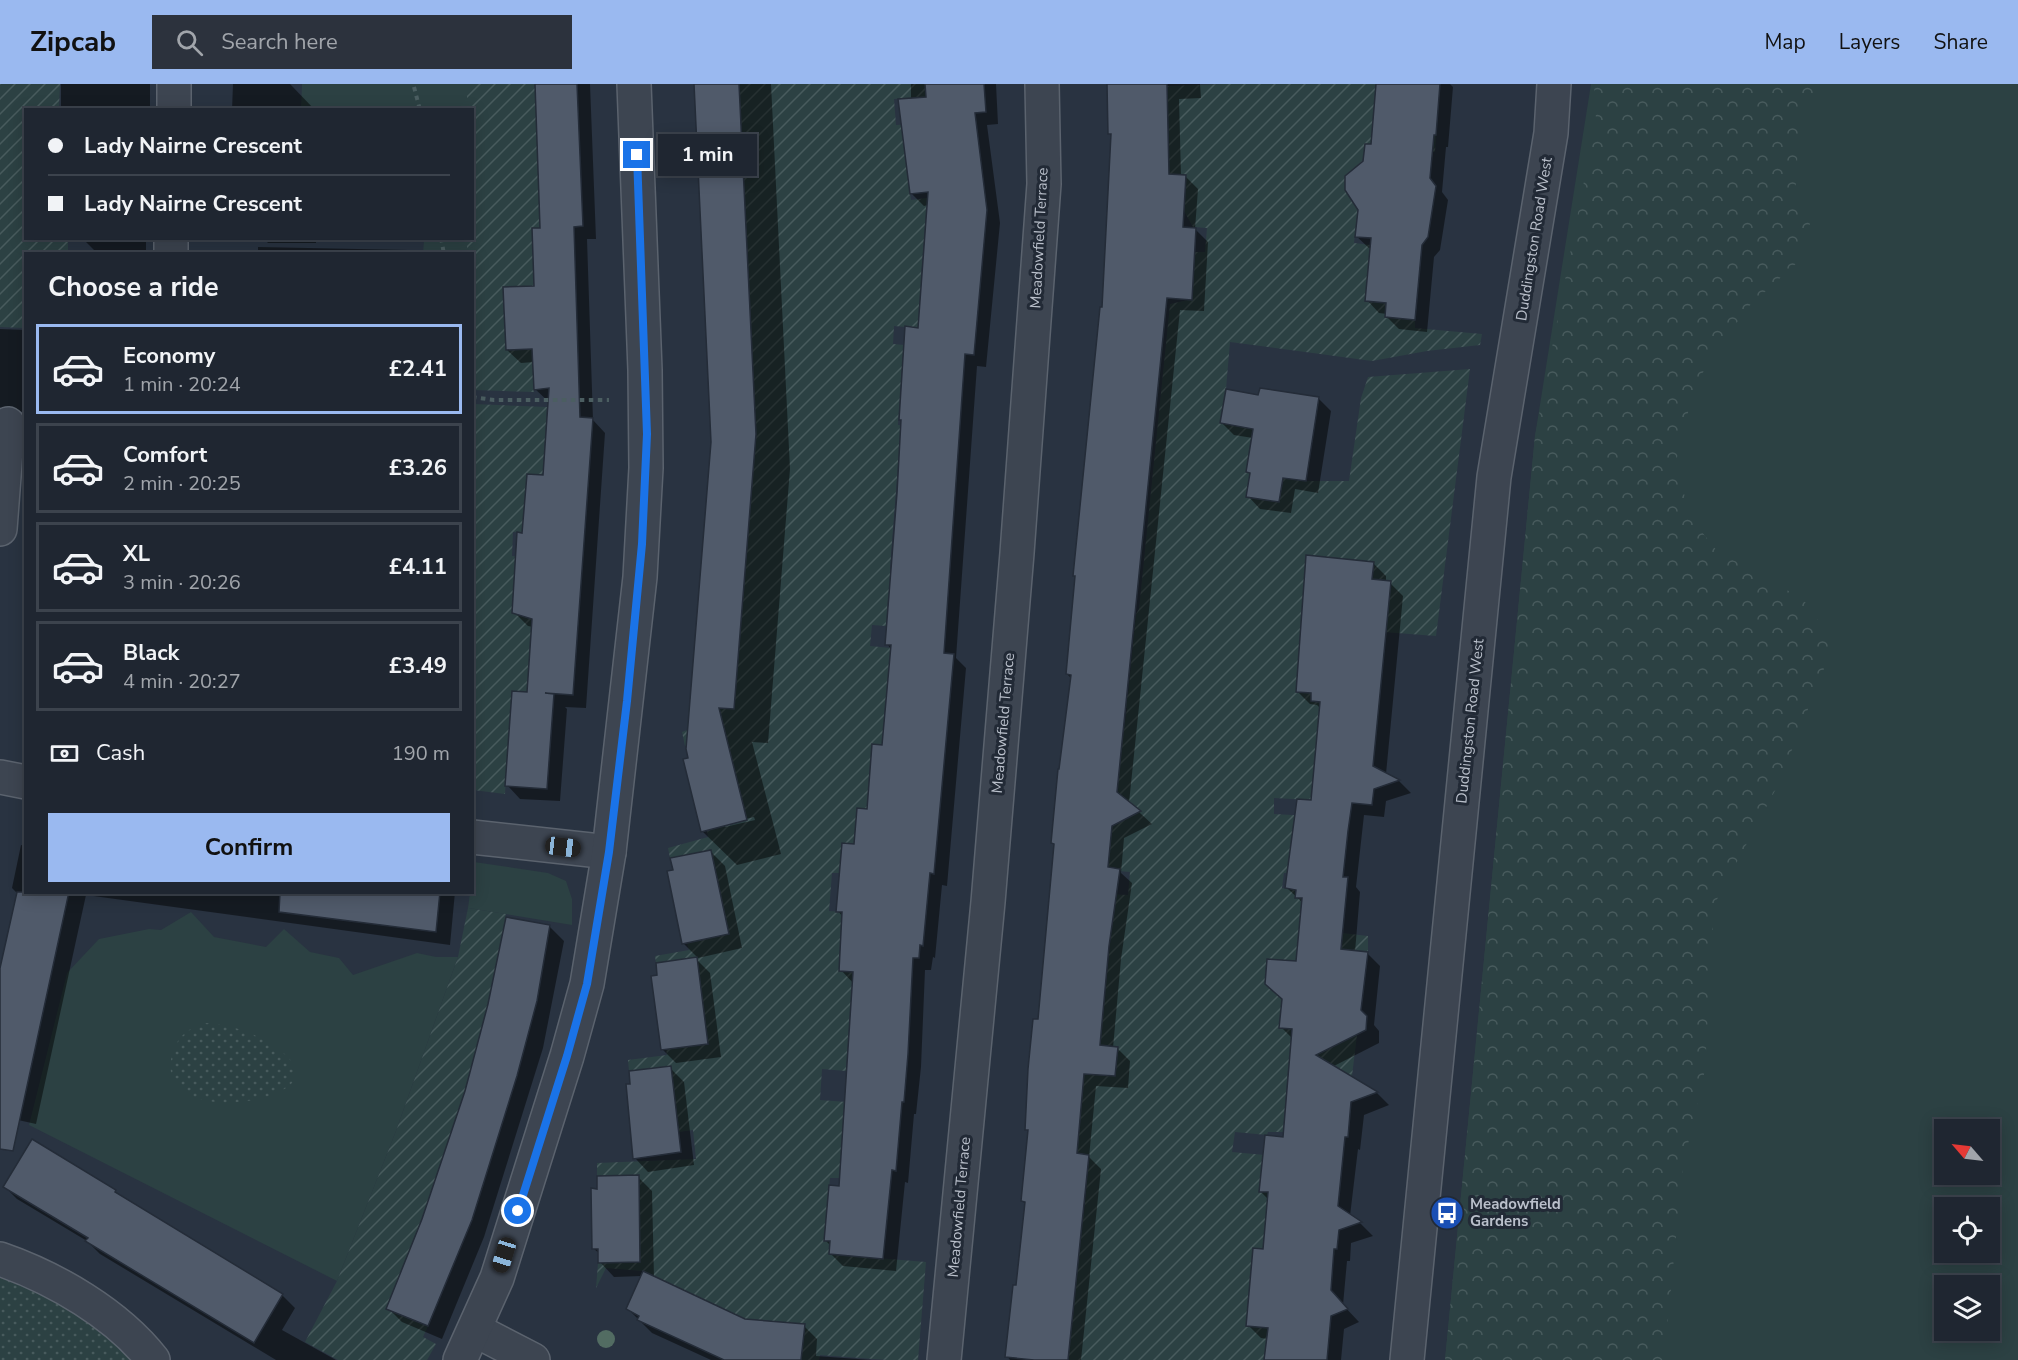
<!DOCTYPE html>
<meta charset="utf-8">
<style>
body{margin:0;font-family:"Nunito Sans",sans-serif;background:#2c323d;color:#f1f3f6;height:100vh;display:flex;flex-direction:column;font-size:22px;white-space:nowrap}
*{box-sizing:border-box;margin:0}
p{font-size:20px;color:#a1a5ab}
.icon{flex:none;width:33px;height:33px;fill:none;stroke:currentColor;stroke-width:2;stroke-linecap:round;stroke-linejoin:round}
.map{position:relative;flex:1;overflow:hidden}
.sheet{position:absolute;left:24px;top:168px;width:450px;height:642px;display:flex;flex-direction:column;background:#1f2631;border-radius:0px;box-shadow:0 3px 15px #0003,0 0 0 2px #3c434d}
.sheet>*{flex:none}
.top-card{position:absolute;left:24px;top:24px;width:450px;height:132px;border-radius:0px;box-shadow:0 3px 15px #0003,0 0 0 2px #3c434d;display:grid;align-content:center;height:132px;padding:0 24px;background:#1f2631}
.needle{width:39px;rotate:298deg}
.controls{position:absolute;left:1934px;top:1035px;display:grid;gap:12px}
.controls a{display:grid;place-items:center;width:66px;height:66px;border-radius:0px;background:#1f2631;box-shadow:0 3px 15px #0003,0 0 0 2px #3c434d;font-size:30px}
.end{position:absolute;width:27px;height:27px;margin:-14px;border:8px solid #1a73e8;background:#fff;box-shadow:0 0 0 3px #fff}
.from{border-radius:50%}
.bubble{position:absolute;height:42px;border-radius:0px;background:#1f2631;box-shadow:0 3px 15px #0003,0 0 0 2px #3c434d;font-size:20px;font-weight:700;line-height:42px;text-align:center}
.car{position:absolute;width:18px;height:36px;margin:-18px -9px;border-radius:8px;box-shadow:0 0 4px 2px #0007;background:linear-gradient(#222 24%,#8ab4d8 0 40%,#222 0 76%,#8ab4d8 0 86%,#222 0)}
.top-card b{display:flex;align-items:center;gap:21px;height:57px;font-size:22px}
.top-card b+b{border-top:2px solid #3c434d}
.top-card i{width:15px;height:15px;background:#f1f3f6}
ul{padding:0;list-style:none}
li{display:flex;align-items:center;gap:18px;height:90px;margin:0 12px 9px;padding:0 12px;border:3px solid #3c434d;border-radius:0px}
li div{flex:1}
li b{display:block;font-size:22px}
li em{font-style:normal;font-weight:700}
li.on{border-color:#9ab9f0}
li>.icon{width:54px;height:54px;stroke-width:1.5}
h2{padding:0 24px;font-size:27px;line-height:72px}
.pay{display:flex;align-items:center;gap:15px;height:66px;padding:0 24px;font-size:22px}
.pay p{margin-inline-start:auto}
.cta{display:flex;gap:12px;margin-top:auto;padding:12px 24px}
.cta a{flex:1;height:69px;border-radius:0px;background:#9ab9f0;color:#111;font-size:24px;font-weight:700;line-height:69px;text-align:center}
header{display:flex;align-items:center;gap:36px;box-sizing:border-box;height:84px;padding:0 30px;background:#9ab9f0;color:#111}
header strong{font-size:28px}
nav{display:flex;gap:33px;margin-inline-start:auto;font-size:21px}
.search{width:420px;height:54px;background:#2c323d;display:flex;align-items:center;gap:15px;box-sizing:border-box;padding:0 21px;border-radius:0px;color:#a1a5ab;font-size:22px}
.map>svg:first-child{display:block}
</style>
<header>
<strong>Zipcab</strong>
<div class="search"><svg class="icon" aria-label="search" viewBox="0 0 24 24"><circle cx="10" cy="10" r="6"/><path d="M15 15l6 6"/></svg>Search here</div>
<nav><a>Map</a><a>Layers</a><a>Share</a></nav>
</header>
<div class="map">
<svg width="2018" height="1276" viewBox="0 0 2018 1276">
<defs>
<pattern id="forest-crowns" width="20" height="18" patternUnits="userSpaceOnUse" patternTransform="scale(1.5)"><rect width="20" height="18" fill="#2c4143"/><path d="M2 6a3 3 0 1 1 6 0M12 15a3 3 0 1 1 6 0" fill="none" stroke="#485b5d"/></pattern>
<pattern id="park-dots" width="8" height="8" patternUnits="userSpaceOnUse" patternTransform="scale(1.5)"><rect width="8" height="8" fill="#2c4143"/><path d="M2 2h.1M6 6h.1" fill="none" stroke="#485b5d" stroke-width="1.8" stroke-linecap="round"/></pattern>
<pattern id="garden-furrows" width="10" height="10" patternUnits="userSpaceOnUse" patternTransform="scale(1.5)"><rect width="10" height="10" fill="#2c4143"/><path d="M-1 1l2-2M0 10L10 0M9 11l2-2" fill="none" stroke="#485b5d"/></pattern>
</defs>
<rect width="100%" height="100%" fill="#293341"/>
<g fill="#2c4143" fill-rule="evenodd">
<polygon points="302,0 467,0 467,25 301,26"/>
<path d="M1591,0h427v1276h-573l90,-924zM1944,1046h45v44h-45zM1944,1124h45v44h-45zM1944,1202h45v44h-45z"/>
<polygon points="424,155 467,155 467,169 423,170"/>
<polygon points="474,778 548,789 566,797 572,815 572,841 468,824 470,809 472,808"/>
<polygon points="191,828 214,853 266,863 284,845 310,868 339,874 353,891 417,869 436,873 458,873 396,1047 337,1197 29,1041 67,889 99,855 149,845 161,846"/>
</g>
<polygon fill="url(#forest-crowns)" points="1594,0 1827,0 1800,31 1795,114 1810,140 1799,177 1747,224 1695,300 1676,378 1690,433 1721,472 1755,484 1812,523 1831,567 1778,701 1714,821 1705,986 1683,1082 1664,1276 1445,1276 1535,352 1596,35"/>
<g fill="url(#park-dots)">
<path d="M203,939c28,-1 80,19 93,45 0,6 -1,13 -6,17 -29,25 -133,30 -118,-30 4,-17 15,-26 31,-32z"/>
<polygon points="0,1190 71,1225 102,1249 131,1276 0,1276"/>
</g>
<g fill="url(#garden-furrows)">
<polygon points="0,0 60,0 59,25 26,26 26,154 68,155 68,169 26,170 25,244 0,243"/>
<polygon points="467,0 535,0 540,144 532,145 534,202 503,204 506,266 537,265 538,297 534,297 534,308 473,306 472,170 467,169 467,155 472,154 472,26 467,25"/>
<polygon points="739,0 925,0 926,13 894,15 896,41 945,38 903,57 911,116 951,111 926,130 921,193 949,196 918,244 894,242 893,260 916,262 903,269 898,341 924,342 900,355 890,484 891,490 907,491 905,516 888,515 886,542 872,541 870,562 891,564 884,633 885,661 872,660 881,751 840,789 832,789 829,827 866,830 840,868 839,887 853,888 846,987 822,985 820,1016 874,1020 845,1030 840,1094 830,1094 824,1156 830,1157 829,1170 926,1178 918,1276 887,1276 820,1271 819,1276 801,1276 805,1240 758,1236 755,1262 727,1226 642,1187 606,1184 596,1204 598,1179 640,1178 639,1092 597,1092 597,1079 696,1075 693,1046 679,1048 671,983 629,987 628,976 667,971 666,965 708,959 697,874 656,879 655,872 689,866 687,859 729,850 711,766 670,774 668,764 708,753 707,746 747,736 726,652 685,662 682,648 687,646 689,621 734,625 755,362 711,358 710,332 755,330 741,63 696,65 696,46 741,44"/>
<polygon points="1224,0 1376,0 1373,46 1436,51 1435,68 1365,60 1361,87 1345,92 1345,106 1349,113 1359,114 1354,159 1371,161 1365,217 1386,219 1385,233 1415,236 1415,244 1482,250 1480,261 1427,267 1372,277 1230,258 1226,305 1220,339 1253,344 1246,387 1250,389 1246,413 1283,394 1306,397 1349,397 1361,314 1368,293 1470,285 1436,552 1344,545 1313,590 1297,588 1296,608 1311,609 1311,617 1345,620 1318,645 1311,716 1274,714 1274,730 1310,732 1298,790 1284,789 1282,804 1296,806 1296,814 1302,814 1299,844 1368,852 1368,868 1338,865 1336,881 1275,875 1266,881 1265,900 1272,906 1282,907 1280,943 1357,951 1352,992 1288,986 1283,1048 1268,1048 1267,1051 1235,1048 1232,1068 1265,1071 1337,1087 1262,1080 1259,1107 1268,1108 1335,1165 1334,1172 1253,1165 1247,1242 1330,1250 1327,1270 1266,1263 1264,1276 1068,1276 1074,1224 1047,1220 1075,1208 1081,1147 1055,1128 1084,1130 1089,1071 1059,1068 1083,990 1115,992 1118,963 1085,960 1038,935 1039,921 1103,926 1111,852 1108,810 1128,811 1130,788 1095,785 1109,769 1112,733 1132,722 1125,714 1114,713 1127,624 1100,621 1101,609 1128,611 1136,530 1139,525 1170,220 1192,215 1194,168 1205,168 1207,144 1193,143 1184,127 1186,91 1164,90 1142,56 1169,56 1167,2"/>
<polygon points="473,320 547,323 539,450 513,448 512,472 537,473 527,608 512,607 505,710 473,706"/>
<path d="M468,824l38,6c-5,42 -16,85 -27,125 -24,92 -56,182 -93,269l42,18 -5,11 13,7 -9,16h-89l-33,-18 32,-61 59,-150 62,-174z"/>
</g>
<g fill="#0007" fill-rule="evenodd">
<rect x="61" y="0" width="89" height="26"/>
<polygon points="233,0 290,0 315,26 232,26"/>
<polygon points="536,0 590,0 596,155 587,155 593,336 605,349 586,624 565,623 567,625 560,717 520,715 507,701 529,610 533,543 528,542 514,528 523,450 544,393 550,319 535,305 534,278 521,279 507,266 536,203 541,145"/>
<path d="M695,0h76l19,385 -22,274 -16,-1 29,112 -44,11 -35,-34 10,-389zM754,733l1,3 -30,7v-3z"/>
<polygon points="911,0 996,0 998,40 987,41 1000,139 986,283 977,282 956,574 966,584 947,802 942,801 935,874 933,873 931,886 925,886 921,983 916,1030 914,1030 908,1099 905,1098 896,1187 843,1182 830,1169 831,1162 825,1156 840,1104 854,900 841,886 843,833 838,827 856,762 868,727 883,662 892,566 887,560 898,409 920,245 928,121 924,122 911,109"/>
<polygon points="1109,0 1200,0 1201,14 1179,15 1181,92 1185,92 1198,105 1195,145 1208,158 1204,227 1180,226 1129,719 1152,740 1124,754 1121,789 1132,799 1121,875 1113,964 1117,964 1130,977 1128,1004 1096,1002 1089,1073 1101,1085 1081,1276 1010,1276 1007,1272 1017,1203 1026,1120 1022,1117 1029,1048 1026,1045 1039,937 1055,761 1053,759 1072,595 1067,590 1106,186 1112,52 1110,50"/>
<polygon points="1378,0 1450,0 1453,3 1448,63 1446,63 1442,108 1448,116 1440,166 1434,173 1427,248 1399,245 1387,233 1387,230 1379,229 1367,216 1372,165 1369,164 1356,152 1364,78 1373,62"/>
<polygon points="82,154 146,154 146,168 95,167"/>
<polygon points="263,154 316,154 316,159 268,159"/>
<polygon points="258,163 408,166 412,170 258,170"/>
<polygon points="0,245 26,246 26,328 9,327 0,330"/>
<polygon points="1260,312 1319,315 1331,327 1318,409 1295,405 1291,429 1260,425 1248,412 1251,391 1247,387 1253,354 1234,351 1222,339"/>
<polygon points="1373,479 1386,492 1386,498 1390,499 1403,512 1386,690 1399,697 1411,709 1386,717 1384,733 1364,731 1356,803 1360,808 1355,868 1367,869 1380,882 1374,941 1379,947 1379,959 1332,983 1377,1009 1389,1021 1364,1031 1360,1066 1358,1065 1350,1132 1361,1140 1373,1152 1351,1159 1350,1177 1347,1177 1343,1221 1359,1238 1344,1245 1341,1276 1266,1276 1268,1255 1261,1254 1248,1241 1264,1167 1269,1116 1260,1107 1284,1054 1293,955 1281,943 1297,879 1303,819 1287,804 1312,717 1321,625 1317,621 1310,620 1297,607"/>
<polygon points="21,761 26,762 26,808 455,808 450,861 86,811 36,1040 0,1032 0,891 18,810 12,804"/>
<polygon points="711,768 725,782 742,864 698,874 684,860"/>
<polygon points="507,835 550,843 564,857 543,964 484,1153 442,1255 402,1238 388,1224 423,1136 467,1007 489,921"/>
<polygon points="696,875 710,889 721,973 676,979 662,965"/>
<polygon points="670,984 684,998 694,1081 648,1088 635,1074"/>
<polygon points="638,1093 652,1107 654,1194 745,1236 804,1242 817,1255 816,1272 872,1276 711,1276 652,1249 627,1224 642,1192 614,1193 600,1178 600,1170 594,1165 599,1106"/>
<polygon points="5,1103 115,1107 125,1116 282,1211 295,1224 282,1246 336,1276 276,1276 100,1170 87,1157 17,1115"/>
</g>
<g fill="#505a6a" stroke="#242c38" stroke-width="1.5">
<polygon points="535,0 577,0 583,142 574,143 580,333 593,334 573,611 545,609 554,610 547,705 505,702 512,607 527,608 532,535 512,529 517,448 522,449 527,390 543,391 549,304 534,306 532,265 506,266 504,226 503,203 534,202 532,144 540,144"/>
<polygon points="694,0 739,0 756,350 734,625 719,624 747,736 701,748 683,675 688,674 686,665 711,358"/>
<polygon points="925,0 984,0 986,28 975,29 987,126 974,271 965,270 944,569 954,570 934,790 930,789 923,862 920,861 919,874 913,874 908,970 904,1018 902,1018 896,1087 892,1086 883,1175 829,1170 830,1157 824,1157 829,1101 839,1102 853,888 839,887 842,828 836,828 842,759 854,760 857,724 867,725 872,660 882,661 891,561 885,561 897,409 901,336 899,336 905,242 918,244 928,108 910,110 898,15 926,13"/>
<polygon points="1107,0 1167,0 1169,90 1186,91 1183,143 1196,144 1192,216 1167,214 1117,708 1141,727 1112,742 1108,783 1120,785 1109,862 1100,961 1118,963 1115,992 1084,990 1077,1069 1089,1071 1068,1276 1034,1276 1005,1273 1013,1201 1016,1201 1025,1118 1021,1117 1028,1046 1025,1046 1028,985 1033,935 1038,935 1054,760 1051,759 1058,685 1059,685 1071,591 1066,590 1075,492 1073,492 1100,223 1102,223 1111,50 1108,50"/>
<polygon points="1376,0 1440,0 1436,51 1434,51 1430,94 1436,102 1428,153 1422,161 1415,236 1385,233 1386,219 1365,217 1371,154 1355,153 1358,126 1345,106 1345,92 1363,77 1365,60 1371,60"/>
<polygon points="1260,304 1319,313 1306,397 1283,394 1279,418 1246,413 1250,389 1246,388 1253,345 1220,339 1226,305 1258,311"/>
<polygon points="1306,471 1374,478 1372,495 1391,497 1373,682 1400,696 1374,705 1372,721 1352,719 1348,747 1343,793 1348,793 1341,865 1368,868 1361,926 1367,932 1366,946 1316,971 1378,1008 1351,1018 1348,1053 1345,1053 1338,1122 1362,1138 1339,1146 1337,1165 1334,1165 1331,1206 1348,1225 1331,1232 1327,1276 1264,1276 1268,1244 1246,1242 1253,1164 1263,1165 1268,1108 1259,1108 1265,1051 1283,1053 1292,945 1279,944 1282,915 1265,900 1267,875 1296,877 1302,814 1295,814 1296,806 1285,804 1297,715 1311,716 1320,618 1311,617 1311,609 1296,608"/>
<polygon points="711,766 729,850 682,860 667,787 673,786 670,774"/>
<polygon points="17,808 69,808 13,1067 0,1065 0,884"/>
<polygon points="280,808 440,808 436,848 279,828"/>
<polygon points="506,833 550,841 537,917 517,992 472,1136 428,1242 386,1225 422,1135 465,1007 488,920"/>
<polygon points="697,873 708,960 661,966 651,892 657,891 656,879"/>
<polygon points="671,982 681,1068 633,1075 626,1000 630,1000 629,987"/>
<polygon points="32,1055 116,1106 115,1108 283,1210 254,1259 85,1157 88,1154 3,1103"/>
<polygon points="639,1091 640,1178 598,1179 598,1165 592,1165 591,1104 597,1105 597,1092"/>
<polygon points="643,1187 745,1235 805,1240 801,1276 724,1276 637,1236 639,1232 626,1225"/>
</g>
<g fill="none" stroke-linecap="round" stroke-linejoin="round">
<defs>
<g id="minor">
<polyline points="174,26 174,0"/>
<polyline points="171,170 171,154"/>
<polyline points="0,445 8,340"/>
<polyline points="0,693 26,698"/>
<polyline points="472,753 609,768"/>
<path d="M0,1175c55,19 117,55 153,101"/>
<polyline points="475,1246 533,1276"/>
<polyline points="460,1276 497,1194 567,972 587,900 609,768 640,493 646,384 645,286 634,0"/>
<polyline points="944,1276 988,818 1017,469 1044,100 1042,0"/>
</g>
<polyline id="tertiary" points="1407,1276 1494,393 1551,49 1554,0"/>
</defs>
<use href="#minor" stroke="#5b636e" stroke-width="36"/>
<use href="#tertiary" stroke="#5b636e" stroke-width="36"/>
<g stroke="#4b5e61" stroke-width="4" stroke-dasharray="4.5 4.5" stroke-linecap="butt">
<polyline points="414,3 420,26"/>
<polyline points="441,154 444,170"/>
<polyline points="472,313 494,316 609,316"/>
</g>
<use href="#minor" stroke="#3d4551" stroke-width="33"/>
<use href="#tertiary" stroke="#3d4551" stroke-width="33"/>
</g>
<circle fill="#526c62" cx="606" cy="1255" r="9"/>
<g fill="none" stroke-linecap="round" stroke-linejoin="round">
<polyline stroke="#1a73e8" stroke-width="8" points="518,1127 567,972 587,900 609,768 627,617 642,460 647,350 637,71"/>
</g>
<defs>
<symbol id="bus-disc" viewBox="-11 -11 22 22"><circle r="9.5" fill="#1a4fb4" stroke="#222a36"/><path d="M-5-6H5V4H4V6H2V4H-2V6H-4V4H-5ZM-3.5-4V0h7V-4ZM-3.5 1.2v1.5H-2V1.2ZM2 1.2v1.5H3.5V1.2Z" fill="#fff"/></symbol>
</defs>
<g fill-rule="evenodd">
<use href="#bus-disc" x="1428" y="1110" width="38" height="38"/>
</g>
<g text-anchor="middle" stroke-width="6" stroke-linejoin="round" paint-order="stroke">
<g font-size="15" fill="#bac0cb" stroke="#222a36">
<text transform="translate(1039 154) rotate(-87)" y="5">Meadowfield Terrace</text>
<text transform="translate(1534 155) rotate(-81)" y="5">Duddingston Road West</text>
<text transform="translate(1470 637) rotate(-84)" y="5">Duddingston Road West</text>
<text transform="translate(1003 639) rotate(-85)" y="5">Meadowfield Terrace</text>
<text transform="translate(959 1123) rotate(-85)" y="5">Meadowfield Terrace</text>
</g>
<g font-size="15" font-weight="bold" fill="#bac0cb" stroke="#222a36" text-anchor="start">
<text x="1470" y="1125">Meadowfield<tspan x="1470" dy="17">Gardens</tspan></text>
</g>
</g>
</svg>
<div class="controls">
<a><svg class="needle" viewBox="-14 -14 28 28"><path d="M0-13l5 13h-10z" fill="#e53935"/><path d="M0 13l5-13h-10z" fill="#a1a5ab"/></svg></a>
<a><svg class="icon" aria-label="locate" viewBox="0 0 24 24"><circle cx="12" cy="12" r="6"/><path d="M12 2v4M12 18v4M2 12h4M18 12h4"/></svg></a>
<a><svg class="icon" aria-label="layers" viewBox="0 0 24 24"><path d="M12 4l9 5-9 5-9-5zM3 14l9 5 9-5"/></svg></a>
</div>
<i class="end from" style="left:518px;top:1127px"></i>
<i class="end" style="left:637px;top:71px"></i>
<div class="bubble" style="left:658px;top:50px;width:99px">1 min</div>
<i class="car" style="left:563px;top:763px;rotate:97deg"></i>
<i class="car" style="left:504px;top:1171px;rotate:197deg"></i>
<div class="top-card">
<b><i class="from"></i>Lady Nairne Crescent</b>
<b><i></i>Lady Nairne Crescent</b>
</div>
<section class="sheet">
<h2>Choose a ride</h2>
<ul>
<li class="on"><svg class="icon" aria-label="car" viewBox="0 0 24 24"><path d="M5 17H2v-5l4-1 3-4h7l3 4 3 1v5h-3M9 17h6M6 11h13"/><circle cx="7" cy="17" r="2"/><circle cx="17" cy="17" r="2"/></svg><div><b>Economy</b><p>1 min · 20:24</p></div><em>£2.41</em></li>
<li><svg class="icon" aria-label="car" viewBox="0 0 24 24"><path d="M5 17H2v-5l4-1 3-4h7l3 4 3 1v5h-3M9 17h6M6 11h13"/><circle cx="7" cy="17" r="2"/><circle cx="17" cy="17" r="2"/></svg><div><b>Comfort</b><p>2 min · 20:25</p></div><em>£3.26</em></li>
<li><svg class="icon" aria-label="car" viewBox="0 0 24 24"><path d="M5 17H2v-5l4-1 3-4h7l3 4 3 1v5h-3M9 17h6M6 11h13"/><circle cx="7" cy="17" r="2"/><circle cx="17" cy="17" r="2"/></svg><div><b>XL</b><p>3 min · 20:26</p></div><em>£4.11</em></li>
<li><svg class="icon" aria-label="car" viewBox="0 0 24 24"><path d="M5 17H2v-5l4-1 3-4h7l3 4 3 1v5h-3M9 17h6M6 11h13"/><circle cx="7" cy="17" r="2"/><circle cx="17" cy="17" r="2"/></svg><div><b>Black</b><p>4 min · 20:27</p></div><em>£3.49</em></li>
</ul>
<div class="pay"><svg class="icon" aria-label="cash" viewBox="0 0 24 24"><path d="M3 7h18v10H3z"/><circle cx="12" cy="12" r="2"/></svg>Cash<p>190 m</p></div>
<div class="cta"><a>Confirm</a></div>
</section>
</div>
